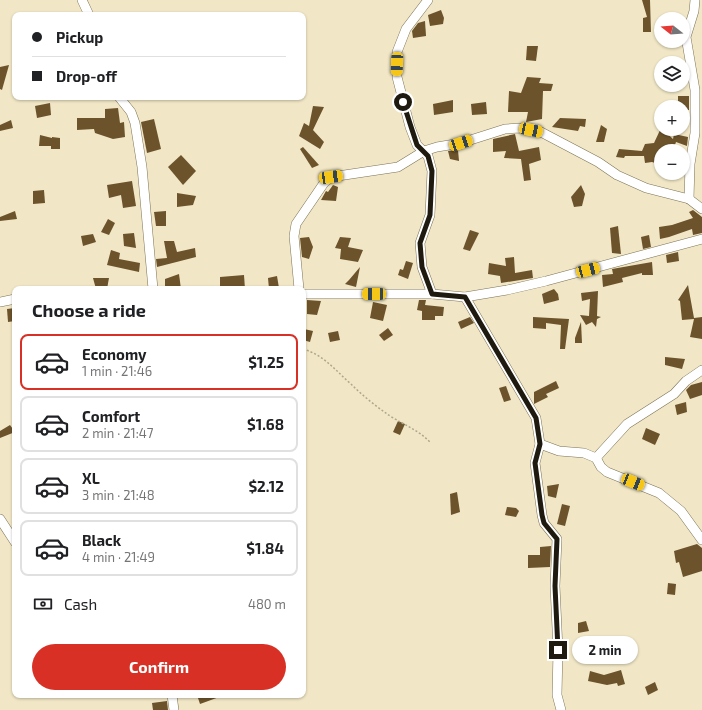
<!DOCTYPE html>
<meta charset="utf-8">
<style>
body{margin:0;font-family:"Exo 2",sans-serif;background:#f2f2f2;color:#202124;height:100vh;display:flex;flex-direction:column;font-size:15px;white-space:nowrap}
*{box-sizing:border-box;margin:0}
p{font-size:13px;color:#757577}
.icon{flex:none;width:22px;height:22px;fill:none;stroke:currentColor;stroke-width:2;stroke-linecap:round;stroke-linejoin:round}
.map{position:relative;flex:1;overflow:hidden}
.panel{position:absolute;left:12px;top:286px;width:294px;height:412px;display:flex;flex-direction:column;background:#fff;border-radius:8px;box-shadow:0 1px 3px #0004}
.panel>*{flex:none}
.guide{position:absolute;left:12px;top:12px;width:294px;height:88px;border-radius:8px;box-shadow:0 1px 3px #0004;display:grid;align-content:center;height:88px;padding:0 20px;background:#fff}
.needle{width:26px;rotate:287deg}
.buttons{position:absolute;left:654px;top:12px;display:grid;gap:8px}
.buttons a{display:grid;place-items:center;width:36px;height:36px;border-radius:50%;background:#fff;box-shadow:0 1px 3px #0004;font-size:20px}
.end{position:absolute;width:18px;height:18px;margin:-9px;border:5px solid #1e1a0f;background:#fff;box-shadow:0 0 0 2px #fff}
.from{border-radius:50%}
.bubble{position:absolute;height:28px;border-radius:14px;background:#fff;box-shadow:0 1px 3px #0004;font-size:13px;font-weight:700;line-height:28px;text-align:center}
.car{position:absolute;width:12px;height:24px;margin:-12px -6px;border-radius:5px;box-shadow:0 0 3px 1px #0007;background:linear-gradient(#f5c518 24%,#345 0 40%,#f5c518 0 76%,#345 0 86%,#f5c518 0)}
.guide b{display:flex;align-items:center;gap:14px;height:38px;font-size:15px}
.guide b+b{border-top:1px solid #e0e0e0}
.guide i{width:10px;height:10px;background:#202124}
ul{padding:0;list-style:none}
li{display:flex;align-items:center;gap:12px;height:56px;margin:0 8px 6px;padding:0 12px;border:2px solid #e0e0e0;border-radius:8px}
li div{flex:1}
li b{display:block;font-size:15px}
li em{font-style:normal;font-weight:700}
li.on{border-color:#d93025}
li>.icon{width:36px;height:36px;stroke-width:1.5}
h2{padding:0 20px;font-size:18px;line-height:48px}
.pay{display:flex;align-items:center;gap:10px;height:44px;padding:0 20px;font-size:15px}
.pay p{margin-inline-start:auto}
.cta{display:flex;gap:8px;margin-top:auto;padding:8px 20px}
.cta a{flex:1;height:46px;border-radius:24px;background:#d93025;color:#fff;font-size:16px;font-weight:700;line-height:46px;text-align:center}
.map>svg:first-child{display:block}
</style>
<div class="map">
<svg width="702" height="710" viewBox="0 0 702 710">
<rect width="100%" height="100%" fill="#f1e7c6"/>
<g fill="#6c532b">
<polygon points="642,0 650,0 651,32 643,32 643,18 647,17"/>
<polygon points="441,10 444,18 443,24 430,26 428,15"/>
<polygon points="425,21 426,36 413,38 412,31 418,23"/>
<polygon points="527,46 538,46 536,61 526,60"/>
<polygon points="9,65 2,90 0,89 0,67"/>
<polygon points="527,77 541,78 539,83 553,84 551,91 543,91 542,119 526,122 528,112 508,112 509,91 521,93"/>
<polygon points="678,96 689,96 689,110 683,110 683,107 678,107"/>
<polygon points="453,100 453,112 434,115 433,104"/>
<polygon points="486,102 487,114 472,115 471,104"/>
<polygon points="50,103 51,115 37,118 35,106"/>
<polygon points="313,106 324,107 313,130 324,142 320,149 299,136 304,123 309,126"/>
<polygon points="118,108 120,123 124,122 125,137 113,139 95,133 94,129 77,130 77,118 105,118 105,109"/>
<polygon points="560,118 586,119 585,127 580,126 578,131 552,127"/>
<polygon points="154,119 161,149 147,153 141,122"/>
<polygon points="11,120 13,128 0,131 0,125"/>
<polygon points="601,125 607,129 604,142 596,142"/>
<polygon points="661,128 673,139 674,134 688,137 687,146 676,142 673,151 661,151 661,165 652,162 645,163 644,156 625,156 624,158 616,157 619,149 642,151 645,144 654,143"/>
<polygon points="515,134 519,151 539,147 541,160 529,164 531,180 524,181 521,159 504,158 506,151 493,152 493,139"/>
<polygon points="40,135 52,138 52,137 60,138 60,149 51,149 51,146 39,146"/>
<polygon points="303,147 319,165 312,168 300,149"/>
<polygon points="458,150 459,161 450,159 448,151"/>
<polygon points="181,155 196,171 183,185 168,167"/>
<polygon points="132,181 136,206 123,208 121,195 109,198 107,185"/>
<polygon points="333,185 338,187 336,201 321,200 326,191 328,192"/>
<polygon points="581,185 585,194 582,206 574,207 571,197"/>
<polygon points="44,190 45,203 33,204 33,191"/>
<polygon points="177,193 196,196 193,205 177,207"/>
<polygon points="693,210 702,217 702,233 693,235 692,229 669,237 660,239 659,227 672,225 693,218 689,212"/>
<polygon points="15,211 17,219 0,221 0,217"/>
<polygon points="166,211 166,226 156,226 154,212"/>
<polygon points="108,219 115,223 109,235 101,232"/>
<polygon points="618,226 621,254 612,253 610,228"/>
<polygon points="470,230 479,233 470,251 463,249"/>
<polygon points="134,233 136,248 124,246 123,234"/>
<polygon points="93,234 96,242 83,246 81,236"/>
<polygon points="649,235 651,247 643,249 641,237"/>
<polygon points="309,237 313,247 309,259 302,257 300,238"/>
<polygon points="340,237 351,238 348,247 363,250 358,262 340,259 341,249 335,248"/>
<polygon points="164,241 174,241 177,252 195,248 196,257 157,267 156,259 167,258"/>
<polygon points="111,250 120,253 119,259 140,263 139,272 107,265"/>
<polygon points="678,252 679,261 667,263 666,255"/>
<polygon points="514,257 515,273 532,270 533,278 501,283 500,276 488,274 489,263 506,266 505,258"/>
<polygon points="406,261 413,263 408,279 398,275 400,269 403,270"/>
<polygon points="652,262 653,275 642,275 642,273 622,278 623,282 603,287 602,275 613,274 612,269"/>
<polygon points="360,267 356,287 345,284 349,280"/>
<polygon points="179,274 181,289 165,289 165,279"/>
<polygon points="244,275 245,289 220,289 220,277"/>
<polygon points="277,276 279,288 269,289 268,278"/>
<polygon points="93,278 109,278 107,289 96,289"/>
<polygon points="688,285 694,318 702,317 702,339 690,337 694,319 682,320 680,301 678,300"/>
<polygon points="554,289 558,294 559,300 544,304 542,294"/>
<polygon points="598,291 597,316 601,317 597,319 596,327 592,322 586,325 580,315 589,316 590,299 582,301 581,293"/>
<polygon points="307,300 321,301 317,315 307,314"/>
<polygon points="419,300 426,300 425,305 444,307 443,316 435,316 435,320 422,320 422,311 417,310"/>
<polygon points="373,302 387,305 383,321 370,318"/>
<polygon points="15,308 15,321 8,322 7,309"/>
<polygon points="470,317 474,323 461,329 458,322"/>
<polygon points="533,317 569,319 565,349 560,349 561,325 546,323 546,329 533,328"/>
<polygon points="581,322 582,343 575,343 575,338"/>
<polygon points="388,328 393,335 384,341 379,335"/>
<polygon points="304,329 313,331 310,342 303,340"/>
<polygon points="338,331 340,340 330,342 328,333"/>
<polygon points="665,357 685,359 682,369 665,365"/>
<polygon points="556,381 559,388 546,394 548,397 534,404 534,392"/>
<polygon points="702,382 702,395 690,399 686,390 691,385"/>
<polygon points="506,386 511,400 504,402 499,388"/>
<polygon points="686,402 687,412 677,415 675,405"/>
<polygon points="398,421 405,424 400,435 393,432"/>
<polygon points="10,425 15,432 0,438 0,431"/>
<polygon points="646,428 660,434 655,445 642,439"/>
<polygon points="559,484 556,498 548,496 547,486"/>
<polygon points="457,492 460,512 451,515 450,494"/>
<polygon points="562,504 570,506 565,526 557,524"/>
<polygon points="507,507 516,508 519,511 516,517 505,515"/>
<polygon points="697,544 702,548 702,571 683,577 679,562 676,563 674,551"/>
<polygon points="551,546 550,567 528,568 528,555 540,555 540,547"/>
<polygon points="668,583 676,584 675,595 667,594"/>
<polygon points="586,621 589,631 578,633 578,623"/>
<polygon points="621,670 625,684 618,686 617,683 607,685 588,681 590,671 604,675"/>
<polygon points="655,682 658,690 648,695 645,687"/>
<polygon points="197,695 222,695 222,696 200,704"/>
<polygon points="167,701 168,710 153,710 152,703"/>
</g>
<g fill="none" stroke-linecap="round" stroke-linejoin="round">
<defs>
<g id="street">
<polyline points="82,0 89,15"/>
<polyline points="428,0 406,29 397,52 397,77 410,127 417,145 428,156 432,171 430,215 420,243 422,267 432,294"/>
<polyline points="119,97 131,112 135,123 142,167 153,289"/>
<polyline points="689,199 690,164 695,133 695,90 686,37 694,11 695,0"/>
<polyline points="299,289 294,236 296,224 324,183 331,177 398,167 424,151 437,147 461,143 505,129 520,128 541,132 598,162 617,175 646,188 689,199 702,209"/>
<polyline points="303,294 432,294 465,297 507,290 546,281 702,239"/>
<polyline points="465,297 536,418 540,444 559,451 584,453 596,458 601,467 607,472 659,493 681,511 702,540"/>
<polyline points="0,302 15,299"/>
<polyline points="540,444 535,463 542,515 544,523 557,539 555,586 558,650 557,695 561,710"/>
<polyline points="596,458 627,424 674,394 686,381 702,370"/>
<polyline points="0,519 15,542"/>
<polyline points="172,695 174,710"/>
</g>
</defs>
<use href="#street" stroke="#7c7255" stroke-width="10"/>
<path stroke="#afa78d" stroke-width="1.5" stroke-dasharray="2 2" stroke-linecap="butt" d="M303,349c21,6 33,22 49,36 11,11 25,22 38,31 16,10 27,13 41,27"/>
<use href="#street" stroke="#fff" stroke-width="9"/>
</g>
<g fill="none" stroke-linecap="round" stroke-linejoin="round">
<polyline stroke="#1e1a0f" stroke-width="5" points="403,102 417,145 428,156 432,171 430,215 420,243 422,267 432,294 465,297 536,418 540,444 535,463 542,515 544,523 557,539 555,586 558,650"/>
</g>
</svg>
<div class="buttons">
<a><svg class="needle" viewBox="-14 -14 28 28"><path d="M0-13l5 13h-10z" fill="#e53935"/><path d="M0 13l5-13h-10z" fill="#757577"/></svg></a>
<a><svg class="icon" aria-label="layers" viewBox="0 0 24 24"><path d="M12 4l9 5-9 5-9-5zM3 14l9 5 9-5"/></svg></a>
<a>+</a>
<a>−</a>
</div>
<i class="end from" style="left:403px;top:102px"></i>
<i class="end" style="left:558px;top:650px"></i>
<div class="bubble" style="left:572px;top:636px;width:66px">2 min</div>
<i class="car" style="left:397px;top:64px;rotate:182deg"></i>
<i class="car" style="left:531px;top:130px;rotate:102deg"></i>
<i class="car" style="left:461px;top:143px;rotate:72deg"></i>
<i class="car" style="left:331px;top:177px;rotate:82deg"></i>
<i class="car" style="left:588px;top:270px;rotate:75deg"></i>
<i class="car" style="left:374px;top:294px;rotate:270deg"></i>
<i class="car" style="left:633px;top:482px;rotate:112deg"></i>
<div class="guide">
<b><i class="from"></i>Pickup</b>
<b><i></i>Drop-off</b>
</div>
<section class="panel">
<h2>Choose a ride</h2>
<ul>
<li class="on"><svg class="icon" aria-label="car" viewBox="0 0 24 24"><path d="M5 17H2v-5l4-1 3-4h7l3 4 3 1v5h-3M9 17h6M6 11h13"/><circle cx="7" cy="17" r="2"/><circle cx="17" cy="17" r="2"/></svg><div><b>Economy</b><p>1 min · 21:46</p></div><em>$1.25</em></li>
<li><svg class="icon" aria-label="car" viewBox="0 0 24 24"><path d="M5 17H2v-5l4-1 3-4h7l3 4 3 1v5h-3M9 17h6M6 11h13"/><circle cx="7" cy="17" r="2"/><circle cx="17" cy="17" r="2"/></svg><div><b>Comfort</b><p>2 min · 21:47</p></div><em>$1.68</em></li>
<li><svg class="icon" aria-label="car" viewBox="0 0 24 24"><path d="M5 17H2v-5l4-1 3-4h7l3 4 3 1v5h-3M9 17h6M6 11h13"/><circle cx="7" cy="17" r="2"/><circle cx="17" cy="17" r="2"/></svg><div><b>XL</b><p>3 min · 21:48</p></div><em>$2.12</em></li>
<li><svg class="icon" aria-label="car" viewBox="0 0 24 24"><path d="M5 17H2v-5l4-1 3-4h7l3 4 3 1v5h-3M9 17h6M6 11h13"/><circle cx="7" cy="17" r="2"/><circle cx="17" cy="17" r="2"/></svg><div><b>Black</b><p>4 min · 21:49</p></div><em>$1.84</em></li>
</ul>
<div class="pay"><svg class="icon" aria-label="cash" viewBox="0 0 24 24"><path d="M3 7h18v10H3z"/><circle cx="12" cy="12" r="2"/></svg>Cash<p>480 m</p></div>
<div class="cta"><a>Confirm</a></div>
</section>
</div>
